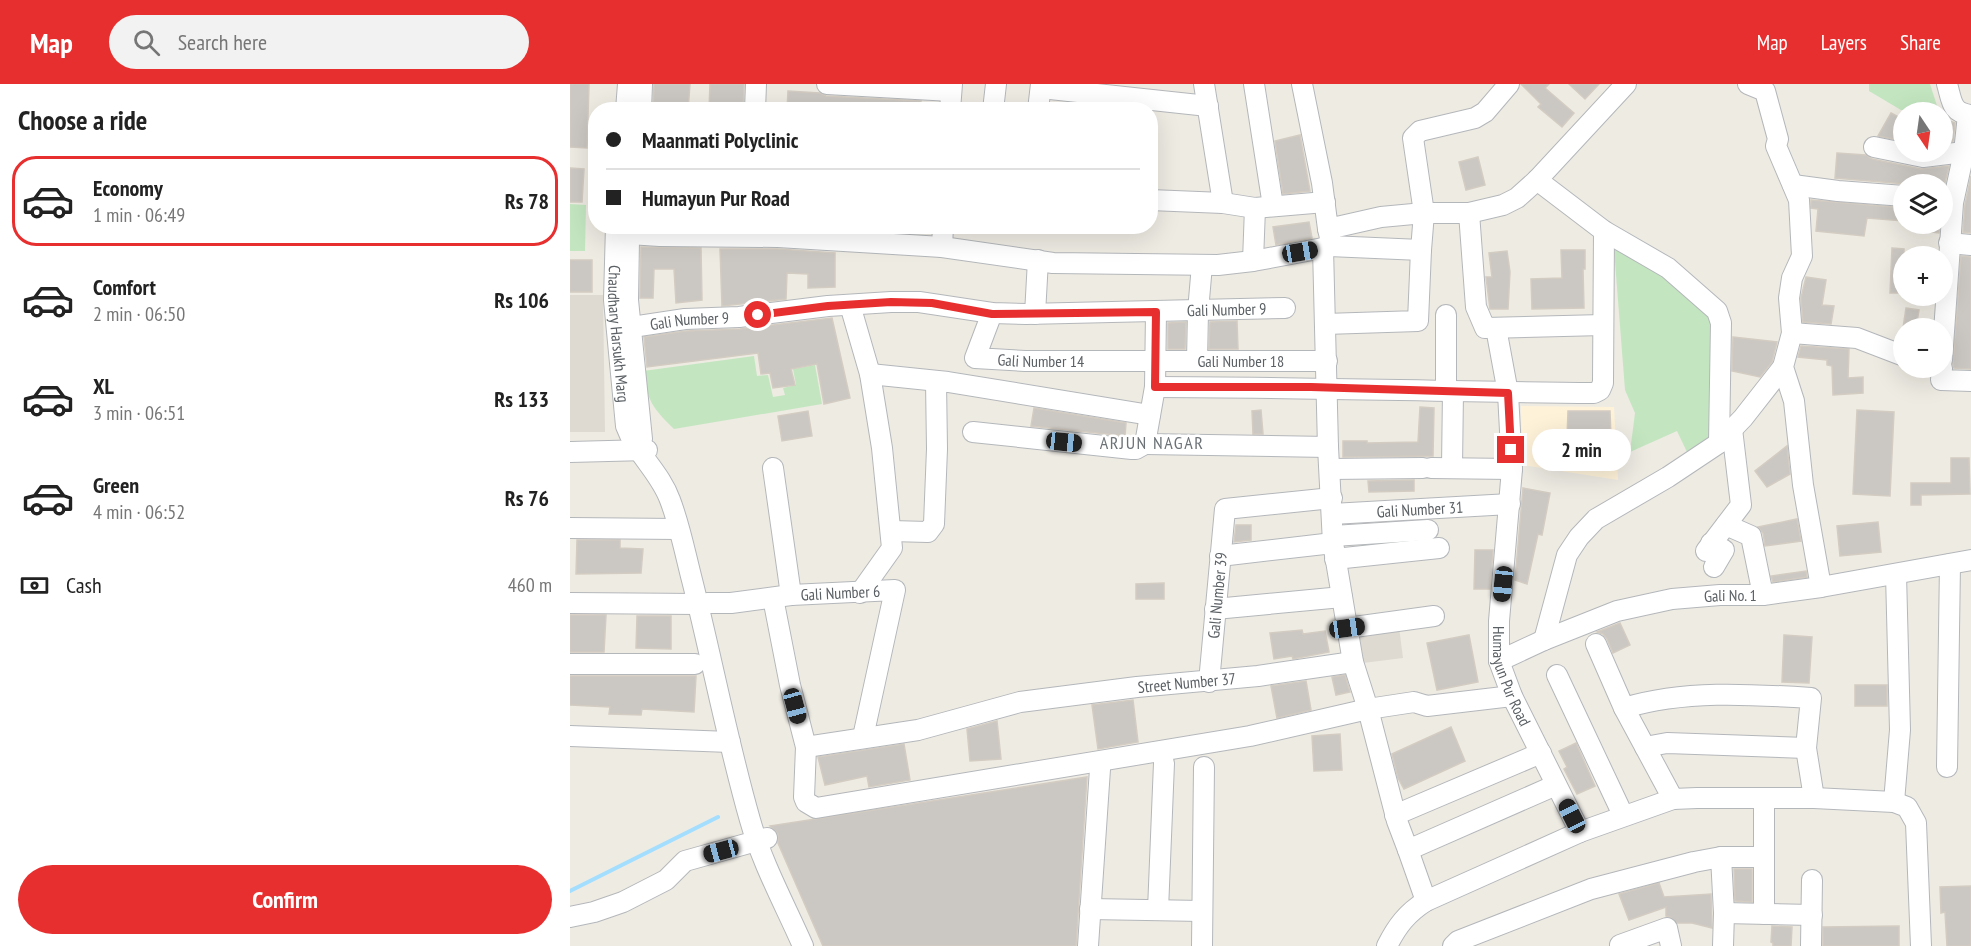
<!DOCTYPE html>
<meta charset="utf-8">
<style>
body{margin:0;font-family:"PT Sans Narrow",sans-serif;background:#f2f2f2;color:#222;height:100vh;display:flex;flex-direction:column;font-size:22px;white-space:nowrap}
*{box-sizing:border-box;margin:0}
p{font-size:20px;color:#767676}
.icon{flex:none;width:33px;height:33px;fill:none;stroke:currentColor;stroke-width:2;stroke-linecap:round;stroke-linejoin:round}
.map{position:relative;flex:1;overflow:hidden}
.sheet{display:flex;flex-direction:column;background:#fff;width:570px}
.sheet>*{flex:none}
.hud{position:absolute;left:18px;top:18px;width:570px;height:132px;border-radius:24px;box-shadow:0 6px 24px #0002;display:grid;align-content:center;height:132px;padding:0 18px;background:#fff}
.needle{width:39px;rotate:167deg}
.tools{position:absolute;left:1323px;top:18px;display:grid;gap:12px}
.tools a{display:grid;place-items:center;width:60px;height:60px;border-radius:50%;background:#fff;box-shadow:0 6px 24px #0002;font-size:30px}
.end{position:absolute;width:27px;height:27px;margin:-14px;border:8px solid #e82f2f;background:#fff;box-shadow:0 0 0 3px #fff}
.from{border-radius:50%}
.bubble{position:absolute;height:42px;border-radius:21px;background:#fff;box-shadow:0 6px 24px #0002;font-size:20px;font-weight:800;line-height:42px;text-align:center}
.car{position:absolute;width:18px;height:36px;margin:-18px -9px;border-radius:8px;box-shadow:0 0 4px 2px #0007;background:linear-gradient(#222 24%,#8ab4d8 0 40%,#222 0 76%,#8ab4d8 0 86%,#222 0)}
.hud b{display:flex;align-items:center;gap:21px;height:57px;font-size:22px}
.hud b+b{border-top:2px solid #e0e0e0}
.hud i{width:15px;height:15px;background:#222}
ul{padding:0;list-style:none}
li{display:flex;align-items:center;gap:18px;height:90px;margin:0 12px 9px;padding:0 6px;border:3px solid transparent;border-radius:24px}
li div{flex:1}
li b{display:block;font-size:22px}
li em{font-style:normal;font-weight:800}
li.active{border-color:#e82f2f}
li>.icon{width:54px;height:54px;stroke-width:1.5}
h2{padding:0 18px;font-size:27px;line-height:72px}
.pay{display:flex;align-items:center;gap:15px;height:66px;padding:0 18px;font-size:22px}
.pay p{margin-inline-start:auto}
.cta{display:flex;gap:12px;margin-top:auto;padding:12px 18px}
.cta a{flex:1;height:69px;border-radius:36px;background:#e82f2f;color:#fff;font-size:24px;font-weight:800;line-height:69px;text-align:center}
header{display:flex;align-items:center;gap:36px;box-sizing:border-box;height:84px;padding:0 30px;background:#e82f2f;color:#fff}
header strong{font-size:28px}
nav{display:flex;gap:33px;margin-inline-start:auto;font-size:21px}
.search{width:420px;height:54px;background:#f2f2f2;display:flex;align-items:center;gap:15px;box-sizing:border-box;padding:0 21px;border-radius:33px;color:#767676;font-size:22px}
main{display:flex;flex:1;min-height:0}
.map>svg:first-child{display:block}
</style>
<header>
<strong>Map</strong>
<div class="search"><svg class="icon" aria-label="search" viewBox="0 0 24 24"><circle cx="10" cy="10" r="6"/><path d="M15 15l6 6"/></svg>Search here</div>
<nav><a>Map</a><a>Layers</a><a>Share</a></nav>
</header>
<main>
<section class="sheet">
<h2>Choose a ride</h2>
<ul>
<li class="active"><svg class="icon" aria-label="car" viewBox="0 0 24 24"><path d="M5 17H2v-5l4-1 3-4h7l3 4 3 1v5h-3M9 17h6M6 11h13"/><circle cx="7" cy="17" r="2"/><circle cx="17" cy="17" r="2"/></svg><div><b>Economy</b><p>1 min · 06:49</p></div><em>Rs 78</em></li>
<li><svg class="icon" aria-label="car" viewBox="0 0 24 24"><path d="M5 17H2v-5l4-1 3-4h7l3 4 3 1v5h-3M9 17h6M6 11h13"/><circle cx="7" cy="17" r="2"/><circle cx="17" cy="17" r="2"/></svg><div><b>Comfort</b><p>2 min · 06:50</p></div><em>Rs 106</em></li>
<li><svg class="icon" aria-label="car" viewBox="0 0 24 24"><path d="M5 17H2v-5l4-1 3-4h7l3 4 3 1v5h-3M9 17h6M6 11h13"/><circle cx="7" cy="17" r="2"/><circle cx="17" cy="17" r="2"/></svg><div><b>XL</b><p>3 min · 06:51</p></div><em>Rs 133</em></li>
<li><svg class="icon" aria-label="car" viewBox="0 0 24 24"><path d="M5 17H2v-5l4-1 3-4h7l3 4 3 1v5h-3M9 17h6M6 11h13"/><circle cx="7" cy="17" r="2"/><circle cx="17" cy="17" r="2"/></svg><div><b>Green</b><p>4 min · 06:52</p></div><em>Rs 76</em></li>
</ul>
<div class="pay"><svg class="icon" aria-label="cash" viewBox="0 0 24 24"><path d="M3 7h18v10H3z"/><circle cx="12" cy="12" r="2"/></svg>Cash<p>460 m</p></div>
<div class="cta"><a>Confirm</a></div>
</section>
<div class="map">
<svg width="1401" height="862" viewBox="0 0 1401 862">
<rect width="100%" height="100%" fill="#eeebe3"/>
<polygon fill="#fef2d9" points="951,322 1044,323 1048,396 952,381"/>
<g fill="#dedad1">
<polygon points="0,211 33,211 35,348 0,348"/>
<polygon points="829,543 833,574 793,579 789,548"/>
</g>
<g fill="#c3e6c0">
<polygon points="1299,0 1360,0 1369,28 1331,26 1299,7"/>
<polygon points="0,120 16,121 15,167 0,167"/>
<polygon points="1044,165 1093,188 1138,227 1147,246 1145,349 1117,368 1107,347 1060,368 1065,329 1055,306"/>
<path d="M184,272l3,20 11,-1 5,22 12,-2 -2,-7 13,-3 -3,-16 22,-4 7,39 -148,25c-22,-22 -26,-27 -31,-58z"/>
</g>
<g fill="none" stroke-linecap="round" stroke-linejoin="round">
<polyline stroke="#a3defe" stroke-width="4" points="0,807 148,733"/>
</g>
<g fill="#cbc7c2" stroke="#d3ccc2" stroke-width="1.5">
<polygon points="0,0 19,0 17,64 0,63"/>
<polygon points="84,0 120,0 118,26 83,26"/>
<polygon points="140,0 174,0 173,26 139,26"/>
<polygon points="951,0 979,0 975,4 1004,29 992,43 968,23 971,20"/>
<polygon points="999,0 1029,0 1015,15"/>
<polygon points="218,7 250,9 256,12 351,17 350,26 217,26"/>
<polygon points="1321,29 1334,36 1334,57 1308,52"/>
<polygon points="1377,36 1385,39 1383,57 1372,59 1372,39"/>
<polygon points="730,51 740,107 713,110 705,57"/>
<polygon points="1267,69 1296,71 1302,75 1351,85 1379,82 1372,111 1372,100 1336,100 1265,94"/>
<polygon points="908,73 915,101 896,106 889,78"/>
<polygon points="0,84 14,85 12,118 0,118"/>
<polygon points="1401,92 1401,149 1393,148 1395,121"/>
<polygon points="1241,116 1334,124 1334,137 1297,134 1294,152 1246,147 1248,125 1241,124"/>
<polygon points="739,138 742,154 706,161 703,143"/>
<polygon points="1346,140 1370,140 1369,149 1346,146"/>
<polygon points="71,163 131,164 132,216 106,219 104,185 84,185 83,214 70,214"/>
<polygon points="1322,164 1334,165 1334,209 1320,209"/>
<polygon points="150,165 208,165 265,169 265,203 238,204 238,190 217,189 216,215 152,222"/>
<polygon points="991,166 1015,166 1015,185 1013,185 1014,224 962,225 961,195 992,194"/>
<polygon points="937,167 940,188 938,225 920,225 916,193 922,193 919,169"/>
<polygon points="1391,172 1401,173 1401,285 1384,284 1383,280"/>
<rect x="0" y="176" width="22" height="32"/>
<polygon points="1236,193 1256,196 1252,221 1264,222 1261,240 1233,238 1231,214"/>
<polygon points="1336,224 1349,226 1346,244 1333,244"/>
<polygon points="262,234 280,314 254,320 247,280 221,285 225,301 203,304 200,289 191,290 188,269 77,283 74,253 116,247 170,245"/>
<polygon points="667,237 668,265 639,265 640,238"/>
<polygon points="616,238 615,265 598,265 598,239"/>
<polygon points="1163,253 1207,258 1202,278 1190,293 1162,287"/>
<polygon points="1231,262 1279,265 1278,294 1293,293 1293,309 1263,311 1262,282 1257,281 1257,276 1228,273"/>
<polygon points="850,323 864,324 863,372 773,373 773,357 797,357 797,359 848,358"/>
<polygon points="464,324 556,339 555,352 461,342"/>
<polygon points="691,326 693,350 683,350 682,327"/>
<polygon points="1287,326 1324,328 1320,412 1283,410"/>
<polygon points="238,327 242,352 212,357 208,332"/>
<polygon points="998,327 1040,327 1041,354 997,354"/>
<polygon points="1217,362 1220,390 1197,403 1185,387"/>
<polygon points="1381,374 1399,374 1400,410 1351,411 1351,421 1341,421 1341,399 1381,399"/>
<polygon points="844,396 844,407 799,408 798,397"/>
<polygon points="953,404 980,409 972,451 968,450 957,500 945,496"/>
<polygon points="1227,435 1231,457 1195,462 1193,449 1188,443"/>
<polygon points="1308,438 1311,468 1270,472 1267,442"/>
<polygon points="666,441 681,441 681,456 664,458"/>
<polygon points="7,456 50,456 50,464 73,465 71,489 6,490"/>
<polygon points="905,466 923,466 920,505 904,505"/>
<polygon points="1236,487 1237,493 1203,498 1201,492"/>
<polygon points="594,499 594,515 566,515 566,500"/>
<polygon points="0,531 36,531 34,568 0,568"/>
<polygon points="67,532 101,532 101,565 66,564"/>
<polygon points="1050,539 1060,561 1043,569 1037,555 1033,550 1027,548"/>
<polygon points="732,546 733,550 755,547 759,568 723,575 722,572 704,575 700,549"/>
<polygon points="899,551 908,598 867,606 857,559"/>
<polygon points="1214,551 1242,553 1239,599 1212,598"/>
<polygon points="775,591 780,608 766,611 762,593"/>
<polygon points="0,592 126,592 124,628 72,625 71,631 39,630 40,623 0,621"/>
<polygon points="736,597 741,626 707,634 701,602"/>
<rect x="1285" y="601" width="32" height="21"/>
<polygon points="563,616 568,658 528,665 522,621"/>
<polygon points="427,637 431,675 400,677 397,645"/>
<polygon points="881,643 895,677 834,705 828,694 822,670"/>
<polygon points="770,650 772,686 744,687 742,652"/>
<polygon points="1006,659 1025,702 1007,710 994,685 997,683 989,667"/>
<polygon points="334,660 340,696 299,703 297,692 255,701 248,673"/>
<polygon points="517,693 506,862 253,862 208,759 208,750 200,742"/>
<polygon points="1164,785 1182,785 1182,818 1165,817"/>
<polygon points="1089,799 1094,813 1141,810 1142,844 1122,839 1107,839 1100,833 1096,832 1096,823 1059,836 1049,810"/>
<polygon points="1401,802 1401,862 1377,862 1375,828 1371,829 1370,803"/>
<polygon points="1202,842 1222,843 1221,862 1203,862 1203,859 1201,858"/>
<polygon points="1329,842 1329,862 1253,862 1253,843"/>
</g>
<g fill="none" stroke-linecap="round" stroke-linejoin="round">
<defs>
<g id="minor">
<polyline points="257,0 381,7"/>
<polyline points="634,0 653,119"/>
<polyline points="684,0 703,122"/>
<polyline points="732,0 752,99 758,145 811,133 854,129 899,129 933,121 947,114 967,96 1056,0"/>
<polyline points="1178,0 1195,7 1208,55 1206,62 1229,116 1232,172 1222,194 1219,214 1222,249 1213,283 1224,317 1233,401 1251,503"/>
<path d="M1377,0c5,17 4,29 24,31"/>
<polyline points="471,4 638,22"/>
<polyline points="56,26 58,0"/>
<polyline points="71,26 72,0"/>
<polyline points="185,26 186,0"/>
<polyline points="380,26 382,0"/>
<polyline points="423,26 426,0"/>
<polyline points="468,26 471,0"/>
<polyline points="1304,63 1353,73 1394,68"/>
<polyline points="967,96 1034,147 1098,184 1147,227 1151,239 1149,359"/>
<polyline points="1223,101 1268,107 1334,112"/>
<polyline points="580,116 653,119 685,124 755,118"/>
<polyline points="899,129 906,223 915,244 1033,241"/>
<path id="s1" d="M46,142l-2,74 12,126c10,28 34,46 44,74 10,26 15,53 22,80 20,79 35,160 58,240 12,43 35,85 53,126"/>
<polyline points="59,150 90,152 208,153 372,163 483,179 648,181 683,177 753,164 759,162 761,158 758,145"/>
<polyline points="59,155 58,216 72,355"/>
<polyline points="1379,159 1401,161"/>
<polyline points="759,162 851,166"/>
<polyline points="372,163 373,142"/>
<polyline points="683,177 685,124"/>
<polyline points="280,221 300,290 312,364 322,464 290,509"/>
<path id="s2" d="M422,229l-17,45 50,3h302"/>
<polyline points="465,230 468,176"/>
<polyline points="755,240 848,237 851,166 854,129 843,54 850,47 905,34 915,28 939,0"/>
<path id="s3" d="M62,243l53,-8 54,-2 89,-11 63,-4h28l73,11 34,1 259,-6"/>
<path id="s4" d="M926,244l12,65 4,76 -13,152v40l13,35 68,136"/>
<polyline points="1222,249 1287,254 1334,272"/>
<polyline points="1372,276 1383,119 1394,68 1398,31"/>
<polyline points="627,277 628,227 632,181"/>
<polyline points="1372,284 1371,296 1401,297"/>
<polyline points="300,290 378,298 580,331"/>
<path d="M585,303c147,0 293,5 439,6l6,-3 3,-7 1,-152"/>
<polyline points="876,307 876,231"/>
<polyline points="403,348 562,365 566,365 575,360 585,303 586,228"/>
<polyline points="575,360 758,363 753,164"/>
<polyline points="758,363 763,459 783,578 798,625 827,737 838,766 986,701"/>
<polyline points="0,368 77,366"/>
<polyline points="882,383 883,307"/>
<polyline points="203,384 221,511"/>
<polyline points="861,384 942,385"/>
<polyline points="760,385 853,384"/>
<path id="s5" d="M762,430l178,-10"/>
<polyline points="1156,441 1181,452 1193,511"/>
<polyline points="0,444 108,445"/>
<polyline points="321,447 358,448 364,440 367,365 366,297"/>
<polyline points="763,452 858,446"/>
<polyline points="1141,459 1154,466 1144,483"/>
<polyline points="1136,467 1171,421 1162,345"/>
<polyline points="650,472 763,459"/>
<polyline points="765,475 869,464"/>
<polyline points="203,514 220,601 236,663 234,713 236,718 246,724 680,652 798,625 844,618 857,622 942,612"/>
<polyline points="0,519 128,520"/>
<path id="s6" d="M137,519h24l60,-8 104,-5 -32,147"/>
<polyline points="645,525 772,513"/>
<polyline points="777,544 864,532"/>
<polyline points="974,556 997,471 1009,453 1026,435 1098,393 1149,359 1173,334 1213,283"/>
<polyline points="1026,560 1054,624 1103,715"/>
<path id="s7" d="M929,577l45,-21 73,-29 55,-12 48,-4h43l58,-8 150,-27"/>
<polyline points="0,580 125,580"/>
<polyline points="987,591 1053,731"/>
<path id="s8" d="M639,598l16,-173 107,-11"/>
<path d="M1054,624c60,-18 124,-14 187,-10l-5,50 8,50"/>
<polyline points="0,652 160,658"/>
<path id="s9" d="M236,663l112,-17 102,-28 117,-15 121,-11 95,-14"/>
<polyline points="1075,663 1097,659 1236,664"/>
<polyline points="1377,683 1380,480"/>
<polyline points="1194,715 1194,830"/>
<polyline points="1324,718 1330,646 1326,490"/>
<polyline points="825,731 971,669"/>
<polyline points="838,766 856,817"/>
<polyline points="1151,773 1154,829 1153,862"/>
<polyline points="520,825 632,827"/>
<polyline points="588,826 594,679"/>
<polyline points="1154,829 1242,831"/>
<polyline points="0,833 24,828 53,818 96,796 115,777 197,754"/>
<polyline points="1050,861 1097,844 1101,862"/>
<polyline points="518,862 530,685"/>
<polyline points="632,862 634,683"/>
<path d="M817,862c10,-20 20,-33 39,-45l154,-69 93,-33 24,-1h117l80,4 13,5 9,16 5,123"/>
<polyline points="883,862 888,857 1021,805 1124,778 1151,773 1193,773"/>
<polyline points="1241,862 1242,796"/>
</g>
</defs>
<use href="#minor" stroke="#b4b7ba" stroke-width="22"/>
<use href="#minor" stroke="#fff" stroke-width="20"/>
</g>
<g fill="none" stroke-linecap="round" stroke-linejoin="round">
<polyline stroke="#e82f2f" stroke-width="8" points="188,231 258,222 321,218 362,219 422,230 586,228 585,303 741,303 938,309 941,366"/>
</g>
<g text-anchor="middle" stroke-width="5" stroke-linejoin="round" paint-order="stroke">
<g font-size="16" fill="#5b6064" stroke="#fff">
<text dy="6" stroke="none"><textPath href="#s3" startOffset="597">Gali Number 9</textPath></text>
<text dy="6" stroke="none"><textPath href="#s3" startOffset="58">Gali Number 9</textPath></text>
<text dy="6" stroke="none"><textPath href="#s1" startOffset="108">Chaudhary Harsukh Marg</textPath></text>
<text dy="6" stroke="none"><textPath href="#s2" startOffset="114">Gali Number 14</textPath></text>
<text dy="6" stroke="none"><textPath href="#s2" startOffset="314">Gali Number 18</textPath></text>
<text dy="6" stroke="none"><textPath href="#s5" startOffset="88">Gali Number 31</textPath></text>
<text dy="6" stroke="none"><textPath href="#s6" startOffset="134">Gali Number 6</textPath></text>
<text dy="6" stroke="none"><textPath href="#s8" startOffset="87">Gali Number 39</textPath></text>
<text dy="6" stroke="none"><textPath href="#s7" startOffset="243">Gali No. 1</textPath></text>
<text dy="6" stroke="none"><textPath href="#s4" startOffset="352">Humayun Pur Road</textPath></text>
<text dy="6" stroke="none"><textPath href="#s9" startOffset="387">Street Number 37</textPath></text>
</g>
<g font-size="18" letter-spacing="1.5" fill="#6c7276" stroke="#fff">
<text x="582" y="365">ARJUN NAGAR</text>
</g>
</g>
</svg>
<div class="tools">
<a><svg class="needle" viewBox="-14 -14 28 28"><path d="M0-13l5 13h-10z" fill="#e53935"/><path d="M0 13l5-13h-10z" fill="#767676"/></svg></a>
<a><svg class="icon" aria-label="layers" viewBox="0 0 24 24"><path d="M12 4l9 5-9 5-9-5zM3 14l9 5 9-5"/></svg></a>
<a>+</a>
<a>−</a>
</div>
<i class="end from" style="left:188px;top:231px"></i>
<i class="end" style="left:941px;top:366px"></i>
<div class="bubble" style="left:962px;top:345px;width:99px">2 min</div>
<i class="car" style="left:730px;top:168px;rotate:80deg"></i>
<i class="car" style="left:494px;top:358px;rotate:96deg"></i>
<i class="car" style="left:933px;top:500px;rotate:186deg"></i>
<i class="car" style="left:777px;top:544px;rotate:82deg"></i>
<i class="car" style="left:225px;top:622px;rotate:165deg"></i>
<i class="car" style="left:1002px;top:732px;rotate:333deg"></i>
<i class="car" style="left:151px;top:767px;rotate:255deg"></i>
<div class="hud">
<b><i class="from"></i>Maanmati Polyclinic</b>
<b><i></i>Humayun Pur Road</b>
</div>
</div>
</main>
